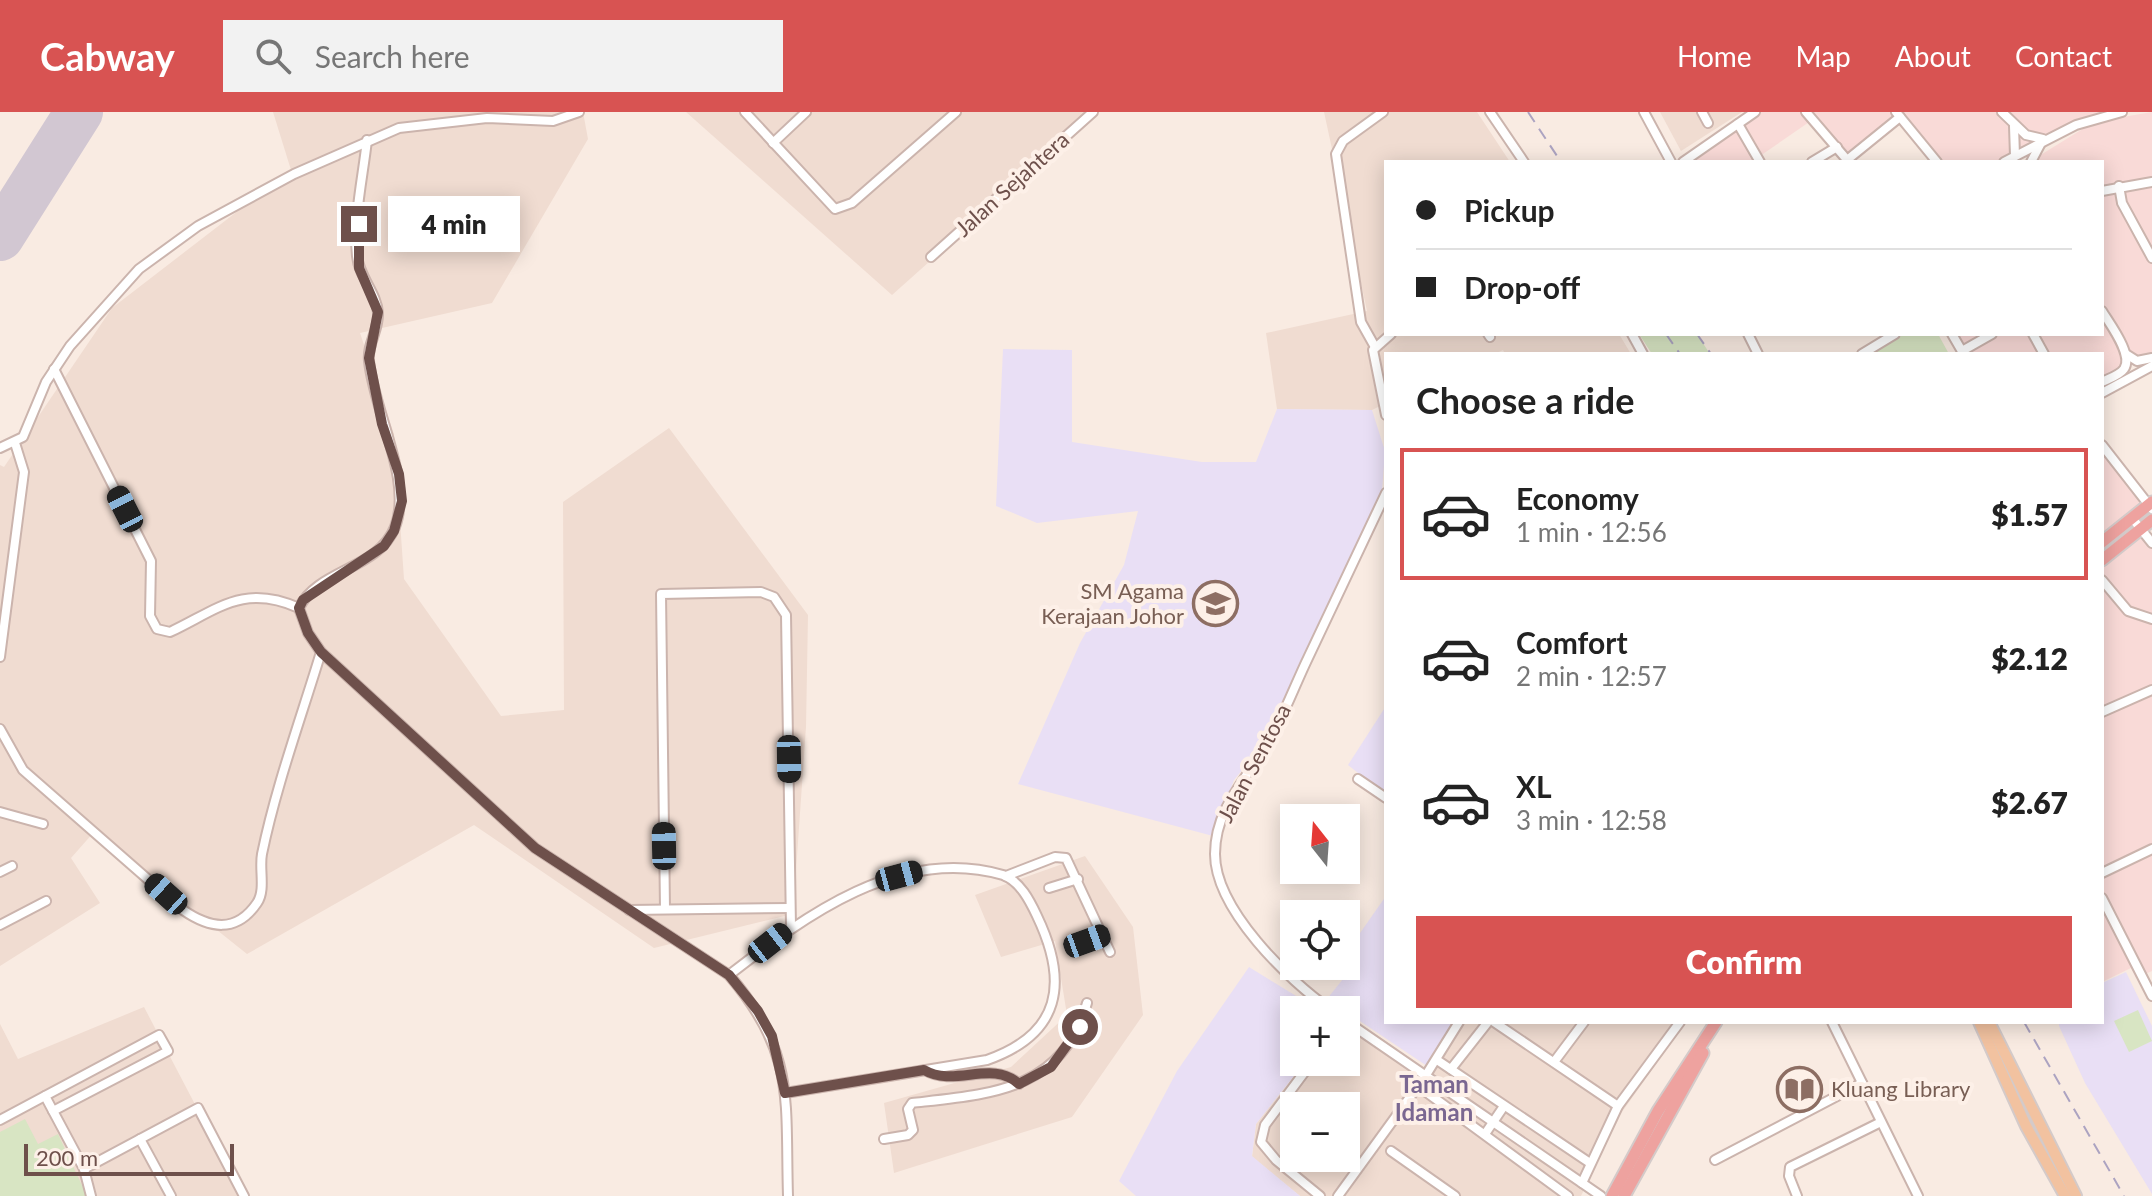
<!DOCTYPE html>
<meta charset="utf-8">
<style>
body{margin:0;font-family:Lato,sans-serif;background:#f2f2f2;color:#222;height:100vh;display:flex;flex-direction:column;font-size:30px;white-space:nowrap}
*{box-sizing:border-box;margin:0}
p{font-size:26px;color:#767676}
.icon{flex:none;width:44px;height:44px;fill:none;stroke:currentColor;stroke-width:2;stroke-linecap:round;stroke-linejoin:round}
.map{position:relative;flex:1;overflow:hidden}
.panel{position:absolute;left:1384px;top:240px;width:720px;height:672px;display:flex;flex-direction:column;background:#fff;border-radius:0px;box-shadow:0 4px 20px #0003}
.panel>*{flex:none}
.banner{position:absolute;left:1384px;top:48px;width:720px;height:176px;border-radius:0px;box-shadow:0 4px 20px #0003;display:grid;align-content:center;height:176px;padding:0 32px;background:#fff}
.needle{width:52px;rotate:343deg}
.fabs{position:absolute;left:1280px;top:692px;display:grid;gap:16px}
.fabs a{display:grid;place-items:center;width:80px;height:80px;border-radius:0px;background:#fff;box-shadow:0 4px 20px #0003;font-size:40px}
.scale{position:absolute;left:24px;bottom:20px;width:210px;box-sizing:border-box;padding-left:8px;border:4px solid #6e504b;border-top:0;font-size:22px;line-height:28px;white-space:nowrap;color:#6e504b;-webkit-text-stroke:6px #fdf0e8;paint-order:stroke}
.end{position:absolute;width:36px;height:36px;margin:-18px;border:10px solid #6e504b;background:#fff;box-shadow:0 0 0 4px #fff}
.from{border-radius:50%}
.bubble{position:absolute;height:56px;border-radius:0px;background:#fff;box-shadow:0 4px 20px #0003;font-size:26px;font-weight:800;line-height:56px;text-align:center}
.car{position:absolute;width:24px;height:48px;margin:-24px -12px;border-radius:10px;box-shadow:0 0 6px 2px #0007;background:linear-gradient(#222 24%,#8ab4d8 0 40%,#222 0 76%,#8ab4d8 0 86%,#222 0)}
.banner b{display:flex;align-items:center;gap:28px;height:76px;font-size:30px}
.banner b+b{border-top:2px solid #e0e0e0}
.banner i{width:20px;height:20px;background:#222}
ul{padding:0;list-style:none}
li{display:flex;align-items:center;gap:24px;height:132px;margin:0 16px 12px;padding:0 16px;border:4px solid transparent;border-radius:0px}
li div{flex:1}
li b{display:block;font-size:30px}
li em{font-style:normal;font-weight:800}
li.current{border-color:#d85352}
li>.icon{width:72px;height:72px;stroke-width:1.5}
h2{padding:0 32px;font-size:36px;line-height:96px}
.action{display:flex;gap:16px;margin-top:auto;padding:16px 32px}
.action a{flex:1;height:92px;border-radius:0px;background:#d85352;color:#fff;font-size:32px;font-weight:800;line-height:92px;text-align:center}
header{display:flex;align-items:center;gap:48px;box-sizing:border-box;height:112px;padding:0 40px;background:#d85352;color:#fff}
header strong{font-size:38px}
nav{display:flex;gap:44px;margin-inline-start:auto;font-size:28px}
.search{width:560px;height:72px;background:#f2f2f2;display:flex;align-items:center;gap:20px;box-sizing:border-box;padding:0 28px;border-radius:0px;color:#767676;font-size:30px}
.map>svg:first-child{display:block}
</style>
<header>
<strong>Cabway</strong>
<div class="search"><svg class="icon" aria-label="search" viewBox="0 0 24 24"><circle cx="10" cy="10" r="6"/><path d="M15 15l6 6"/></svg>Search here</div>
<nav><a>Home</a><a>Map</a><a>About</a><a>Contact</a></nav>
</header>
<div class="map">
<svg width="2152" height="1084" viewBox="0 0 2152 1084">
<rect width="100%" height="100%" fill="#f9ebe2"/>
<g fill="#f0dcd1" fill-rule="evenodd">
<polygon points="273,0 583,0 588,27 492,191 360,221 394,322 404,467 501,604 564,598 563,390 669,316 808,503 806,615 793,802 654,836 474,713 247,842 94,720 71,746 100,791 0,854 0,353 4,355 112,196 291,58"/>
<polygon points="686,0 1097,0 892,183"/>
<polygon points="1324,0 1477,0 1510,50 1386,50 1386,222 1619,222 1631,242 1505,242 1503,238 1495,242 1386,242 1386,291 1372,298 1277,297 1266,221 1367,199"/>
<polygon points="1660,0 1742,0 1681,39"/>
<polygon points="1085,744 1133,815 1143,903 1072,1005 894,1061 884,991 1011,955 1067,903 1055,829 1001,845 975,783"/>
<polygon points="144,895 243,1084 0,1084 0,912 18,947"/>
<path d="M1453,910h233l-64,90 -41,84h-281l-48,-39 4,-33 49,-62h41v-35l73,48zM1294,994h52v52h-52z"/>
</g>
<g fill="#f9dad7">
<polygon points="1751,0 1890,0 1899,10 1851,48 1815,6 1760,44 1763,50 1687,50"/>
<polygon points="1901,0 2105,0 2041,24 1996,50 1943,50"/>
<polygon points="2152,0 2152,241 2102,266 2102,242 2048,242 2037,222 2102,222 2102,50 2029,50 2094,10"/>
<polygon points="1950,222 2028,222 2040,242 1961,242"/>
<polygon points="2102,339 2143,391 2102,425"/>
<polygon points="2146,418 2152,426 2152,859 2136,866 2131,856 2102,870 2102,453"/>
</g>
<g fill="#e9dff5">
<polygon points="1003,237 1072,238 1072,330 1202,350 1256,350 1277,297 1372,298 1385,339 1382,379 1260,636 1234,668 1213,724 1018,672 1080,531 1124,453 1138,399 1037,411 996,394"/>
<polygon points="1386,594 1386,683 1348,653"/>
<polygon points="1386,784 1386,910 1453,910 1427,954 1327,887 1351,857 1346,853 1346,841"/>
<polygon points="1249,855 1319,898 1294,898 1294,950 1305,950 1256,1012 1252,1044 1300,1084 1136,1084 1119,1069 1177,959"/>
<polygon points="2126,860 2152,914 2152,1082 2085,971 2059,914 2059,910 2102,910 2102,871"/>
</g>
<g fill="#d8e5c3">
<polygon points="1639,222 1697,222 1710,242 1652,242"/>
<polygon points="1905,222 1938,222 1949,242 1869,242"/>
<polygon points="2138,898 2152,929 2129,940 2114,909"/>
<polygon points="25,1007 38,1032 58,1022 87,1084 0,1084 0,1020"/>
</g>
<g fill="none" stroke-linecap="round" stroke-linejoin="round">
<polyline stroke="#d2c7d2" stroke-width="48" points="0,125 79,0"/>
<defs>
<g id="minor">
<polyline points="745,0 835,97 852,91 956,0"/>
<polyline points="1490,0 1524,50"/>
<polyline points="1644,0 1671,50"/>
<polyline points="1702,0 1708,11"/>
<polyline points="1806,0 1848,49"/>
<polyline points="1896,0 1937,50"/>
<polyline points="2002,0 2026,23 2043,27"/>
<polyline points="1738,12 1760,50"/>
<polyline points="2014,14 2015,44"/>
<path d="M367,28c-4,37 -14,79 -10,116 2,21 20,37 21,57 1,17 -11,31 -9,48 5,51 44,120 26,166 -17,43 -77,42 -96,81l9,25 13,19 214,196 194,127c67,78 56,125 59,221"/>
<polyline points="773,31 806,0"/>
<polyline points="1847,48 1900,5"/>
<polyline points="1683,50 1755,0"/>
<polyline points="1812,50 1837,35"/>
<polyline points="2004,50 2076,13 2122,0"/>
<polyline points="2031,50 2042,29"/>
<polyline points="2119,74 2122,91 2152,146"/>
<polyline points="2102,79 2152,70"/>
<polyline points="931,145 1093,0"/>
<path d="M2102,199c7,12 32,44 22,58 -4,6 -16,10 -22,13"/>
<polyline points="1488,222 1490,225"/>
<polyline points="1632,222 1643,242"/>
<polyline points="1748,222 1758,242"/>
<polyline points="1952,222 1963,241"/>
<polyline points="2033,222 2044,242"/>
<polyline points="1375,235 1361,210 1336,42 1343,29 1383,0"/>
<polyline points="1962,239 1992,222"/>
<polyline points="1862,242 1895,222"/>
<polyline points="2126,242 2137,249 2152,246"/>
<path d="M54,257l97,192 -1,55 7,13 13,3c47,-22 73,-49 129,-24"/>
<polyline points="2102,281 2152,254"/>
<polyline points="1386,303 1373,238 1391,222"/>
<polyline points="2102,333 2152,397"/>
<polyline points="0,336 23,325 46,270 70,234 139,157 198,114 294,62 399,16 487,6 553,9 579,0"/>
<polyline points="2132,406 2152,431"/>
<polyline points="2102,468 2128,499 2152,507"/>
<polyline points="0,545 24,360 15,331"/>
<polyline points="2102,600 2152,578"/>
<path d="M0,617l23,41 160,140c26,18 53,24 74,-7 9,-13 2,-34 5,-49 14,-68 39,-136 59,-202"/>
<polyline points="1358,667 1386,686"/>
<polyline points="0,700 43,712"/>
<polyline points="0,760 12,754"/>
<polyline points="2102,761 2152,737"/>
<polyline points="1006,764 1055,745 1066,746 1110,840"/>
<polyline points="1049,776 1078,767"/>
<polyline points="2102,786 2152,884"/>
<polyline points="665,797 661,482 761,480 774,485 786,503 791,815"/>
<polyline points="629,798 790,796"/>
<polyline points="0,813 46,789"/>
<polyline points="1072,835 1103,823"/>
<path d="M729,863c76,-59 171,-130 274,-100 17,6 27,26 34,41 32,67 24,118 -50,144l-202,33"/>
<path d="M1331,898c-43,-30 -116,-101 -116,-156 0,-47 33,-76 54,-113 15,-26 26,-56 39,-83 26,-55 52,-110 78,-165"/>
<polyline points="1346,909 1601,1084"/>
<polyline points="1494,910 1618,994"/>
<polyline points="1832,910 1918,1084"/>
<polyline points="1437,948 1590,1051"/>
<polyline points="1312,950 1265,1013 1261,1030 1276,1048 1320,1084"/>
<polyline points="1554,950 1584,910"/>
<polyline points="1451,957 1488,910"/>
<path d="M925,958c31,18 66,-11 94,14"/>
<polyline points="1418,974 1568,1084"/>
<polyline points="45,984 84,1057 91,1084"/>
<polyline points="0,1008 159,923 168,939 53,999"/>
<polyline points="1485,1022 1504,994"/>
<polyline points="140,1027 171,1084"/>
<path d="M884,1027l24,-4 5,-5 -5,-21 4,-6c80,-9 150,-12 175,-100"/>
<polyline points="1391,1039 1455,1084"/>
<polyline points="1715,1048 1862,971"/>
<polyline points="84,1057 198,996 244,1084"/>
<polyline points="1582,1071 1618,994 1680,910"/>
<polyline points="1338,1084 1426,963 1459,910"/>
<polyline points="1797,1084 1789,1064 1790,1055 1881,1010"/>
</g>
<g id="major">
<polyline points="1979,910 2026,1014 2065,1084"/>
<polyline points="1989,910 2076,1084"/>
</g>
<g id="highway">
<polyline points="2102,430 2152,390"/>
<polyline points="2102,448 2152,408"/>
<polyline points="1612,1084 1658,999 1716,910"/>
<polyline points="1624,1084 1703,941"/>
</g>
</defs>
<use href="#minor" stroke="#cbb4ad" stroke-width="12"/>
<use href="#major" stroke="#d4cac9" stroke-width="14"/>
<use href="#highway" stroke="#d4cac9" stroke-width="15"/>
<use href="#minor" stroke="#fff" stroke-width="8"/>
<use href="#major" stroke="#f2c2a0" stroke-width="10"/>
<use href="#highway" stroke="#eea29f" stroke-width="11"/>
<g stroke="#aca3c1" stroke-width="2" stroke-dasharray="12 8" stroke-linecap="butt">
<polyline points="1528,0 1561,50"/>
<polyline points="1666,222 1680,242"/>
<polyline points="1697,222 1711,242"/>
<polyline points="2024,910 2124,1084"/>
</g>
</g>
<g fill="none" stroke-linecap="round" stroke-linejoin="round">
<path stroke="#6e504b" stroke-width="10" d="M359,112v44l19,44 -9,46 13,66 17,50 3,27 -8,30 -10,15 -81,54 -4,8 9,25 13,19 214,196 194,127 29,36 14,25 13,57 139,-23c31,18 68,-11 95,14l32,-17 29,-40"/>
</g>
<defs>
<symbol id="school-ring" viewBox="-11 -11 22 22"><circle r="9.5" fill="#fdf0e8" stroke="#8d6e63" stroke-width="1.5"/><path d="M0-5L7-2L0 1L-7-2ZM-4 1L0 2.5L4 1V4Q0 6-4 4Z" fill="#8d6e63"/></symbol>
<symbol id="library-ring" viewBox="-11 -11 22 22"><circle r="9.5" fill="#fdf0e8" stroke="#8d6e63" stroke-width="1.5"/><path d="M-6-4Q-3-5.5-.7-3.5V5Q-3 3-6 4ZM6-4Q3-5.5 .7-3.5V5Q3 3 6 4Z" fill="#8d6e63"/></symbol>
</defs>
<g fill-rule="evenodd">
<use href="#school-ring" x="1190" y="466" width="51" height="51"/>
<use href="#library-ring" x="1774" y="952" width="51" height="51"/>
</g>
<g text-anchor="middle" stroke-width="8" stroke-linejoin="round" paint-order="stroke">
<g font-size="22" fill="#6e504b" stroke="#fdf0e8">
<text transform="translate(1012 72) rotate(-42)" y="8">Jalan Sejahtera</text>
<text transform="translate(1254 651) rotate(-62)" y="8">Jalan Sentosa</text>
</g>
<g font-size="22" fill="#785e54" stroke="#fdf0e8" text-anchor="end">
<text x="1184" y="487">SM Agama<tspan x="1184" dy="25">Kerajaan Johor</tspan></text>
<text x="1831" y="985" text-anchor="start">Kluang Library</text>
</g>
<g font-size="24" font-weight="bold" fill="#7a6791" stroke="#fdf0e8">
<text x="1434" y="981">Taman<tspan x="1434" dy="28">Idaman</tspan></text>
</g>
</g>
</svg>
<div class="fabs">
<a><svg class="needle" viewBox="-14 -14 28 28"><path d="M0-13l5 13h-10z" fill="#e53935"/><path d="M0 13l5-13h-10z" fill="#767676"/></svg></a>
<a><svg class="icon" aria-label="locate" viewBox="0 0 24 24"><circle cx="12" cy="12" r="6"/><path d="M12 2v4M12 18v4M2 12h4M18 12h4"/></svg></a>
<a>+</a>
<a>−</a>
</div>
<div class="scale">200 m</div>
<i class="end from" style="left:1080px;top:915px"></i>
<i class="end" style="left:359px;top:112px"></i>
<div class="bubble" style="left:388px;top:84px;width:132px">4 min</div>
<i class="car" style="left:125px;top:397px;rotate:333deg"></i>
<i class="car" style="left:789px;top:647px;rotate:179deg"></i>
<i class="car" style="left:664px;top:734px;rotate:359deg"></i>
<i class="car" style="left:899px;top:764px;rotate:75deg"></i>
<i class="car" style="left:166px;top:782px;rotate:312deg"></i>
<i class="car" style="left:1087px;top:829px;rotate:70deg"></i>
<i class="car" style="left:770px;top:831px;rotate:52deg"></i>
<div class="banner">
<b><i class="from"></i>Pickup</b>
<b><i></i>Drop-off</b>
</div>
<section class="panel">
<h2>Choose a ride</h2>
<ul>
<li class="current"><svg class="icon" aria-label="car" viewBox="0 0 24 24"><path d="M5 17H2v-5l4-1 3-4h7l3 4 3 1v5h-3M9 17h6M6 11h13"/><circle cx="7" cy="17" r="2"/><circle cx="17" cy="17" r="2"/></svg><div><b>Economy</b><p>1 min · 12:56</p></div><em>$1.57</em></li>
<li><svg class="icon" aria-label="car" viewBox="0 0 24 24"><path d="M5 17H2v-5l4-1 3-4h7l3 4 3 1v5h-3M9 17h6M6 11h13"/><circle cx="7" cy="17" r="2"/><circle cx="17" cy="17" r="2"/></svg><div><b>Comfort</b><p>2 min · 12:57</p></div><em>$2.12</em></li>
<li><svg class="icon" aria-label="car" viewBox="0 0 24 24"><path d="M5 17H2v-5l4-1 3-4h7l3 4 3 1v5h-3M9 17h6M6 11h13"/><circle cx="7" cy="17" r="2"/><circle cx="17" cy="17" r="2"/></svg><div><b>XL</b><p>3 min · 12:58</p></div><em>$2.67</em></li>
</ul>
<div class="action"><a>Confirm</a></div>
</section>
</div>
